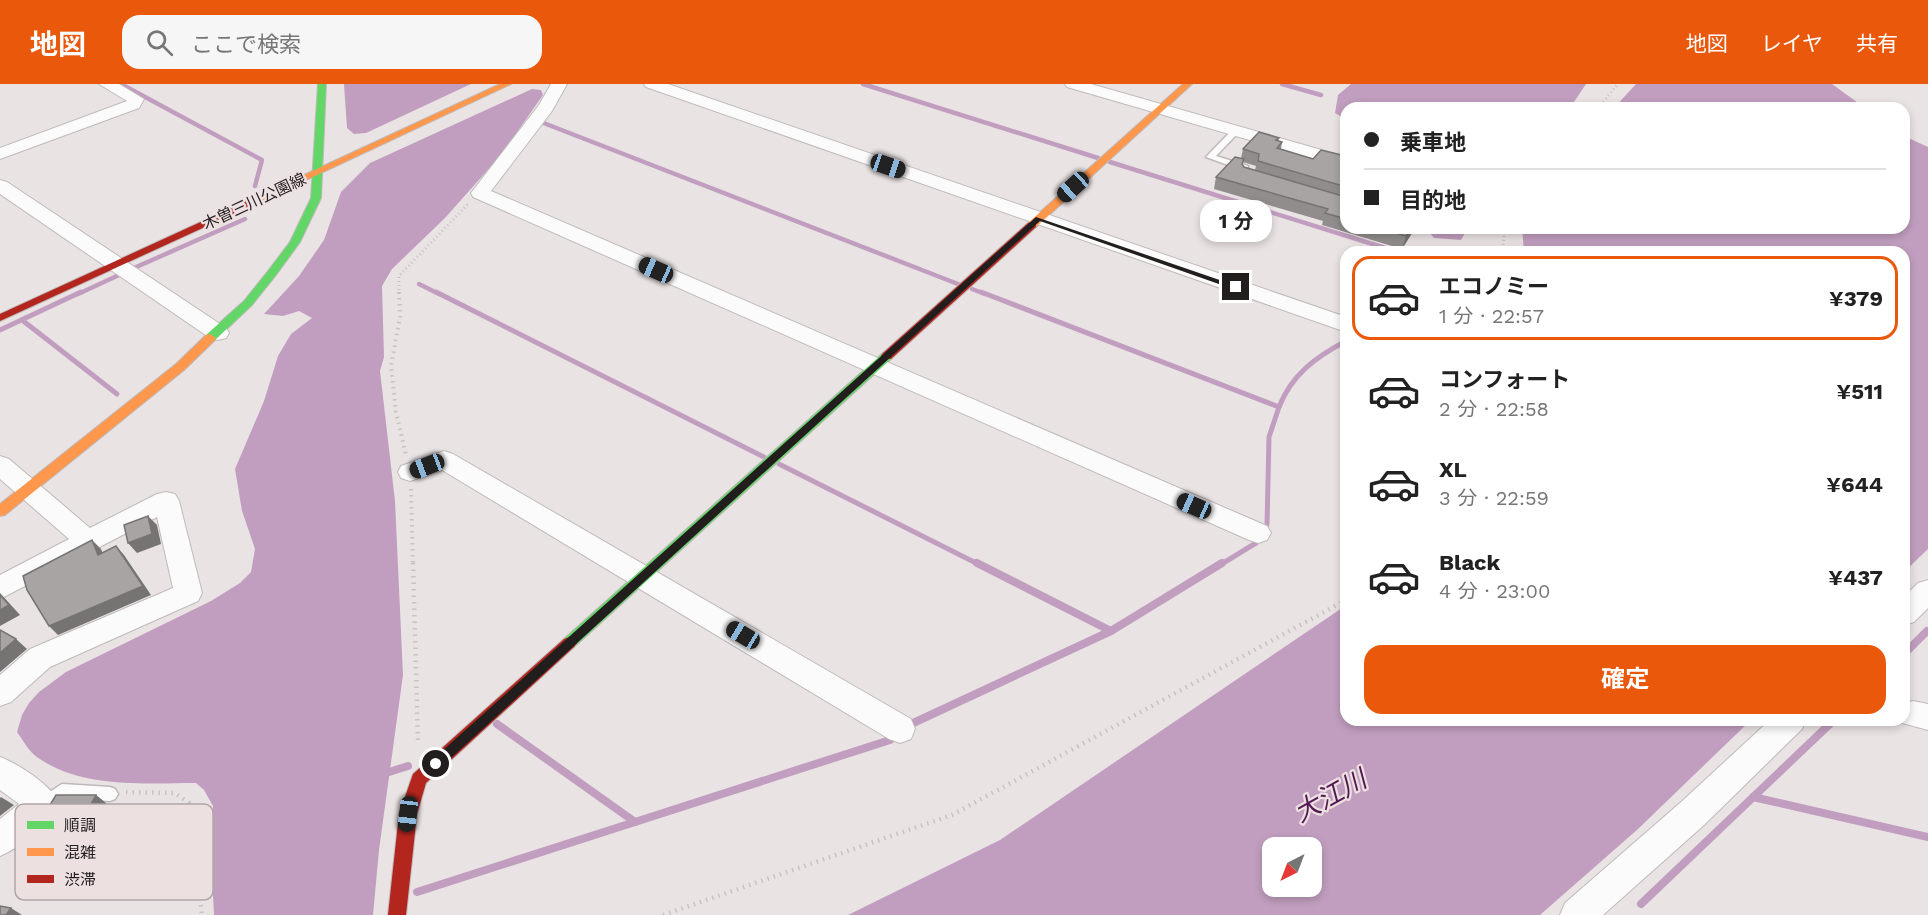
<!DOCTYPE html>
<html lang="ja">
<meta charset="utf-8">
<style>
body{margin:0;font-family:"Work Sans","Noto Sans JP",sans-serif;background:#f6f6f6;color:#222;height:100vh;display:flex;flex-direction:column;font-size:22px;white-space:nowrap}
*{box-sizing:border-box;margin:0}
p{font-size:20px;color:#767676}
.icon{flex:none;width:33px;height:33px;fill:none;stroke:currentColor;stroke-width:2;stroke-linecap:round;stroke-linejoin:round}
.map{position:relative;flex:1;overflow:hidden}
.details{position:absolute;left:1340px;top:162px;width:570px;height:480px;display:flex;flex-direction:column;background:#fff;border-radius:18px;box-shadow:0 3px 9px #0003}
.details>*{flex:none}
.top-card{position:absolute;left:1340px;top:18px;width:570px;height:132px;border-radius:18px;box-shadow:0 3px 9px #0003;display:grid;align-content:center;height:132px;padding:0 24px;background:#fff}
.needle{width:39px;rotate:222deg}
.fabs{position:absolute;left:1262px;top:753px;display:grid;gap:12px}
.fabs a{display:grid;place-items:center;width:60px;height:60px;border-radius:12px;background:#fff;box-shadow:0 3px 9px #0003;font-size:30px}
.end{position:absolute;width:27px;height:27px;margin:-14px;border:8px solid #231e1e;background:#fff;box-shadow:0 0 0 3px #fff}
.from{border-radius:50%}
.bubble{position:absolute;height:42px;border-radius:18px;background:#fff;box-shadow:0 3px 9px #0003;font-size:20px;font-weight:700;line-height:42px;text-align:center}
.car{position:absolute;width:18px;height:36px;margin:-18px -9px;border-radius:8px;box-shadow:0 0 4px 2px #0007;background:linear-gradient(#222 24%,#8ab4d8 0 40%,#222 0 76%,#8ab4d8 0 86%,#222 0)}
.top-card b{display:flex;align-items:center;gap:21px;height:57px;font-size:22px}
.top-card b+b{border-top:2px solid #e0e0e0}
.top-card i{width:15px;height:15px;background:#222}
ul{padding:10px 0 0;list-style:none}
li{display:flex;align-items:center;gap:18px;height:84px;margin:0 12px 9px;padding:0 12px;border:3px solid transparent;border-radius:18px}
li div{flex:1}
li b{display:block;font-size:22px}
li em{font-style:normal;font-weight:700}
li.on{border-color:#ea580c}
li>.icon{width:54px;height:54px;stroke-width:1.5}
.cta{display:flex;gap:12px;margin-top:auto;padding:12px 24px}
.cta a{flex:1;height:69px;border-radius:18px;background:#ea580c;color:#fff;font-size:24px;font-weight:700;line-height:69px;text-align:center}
header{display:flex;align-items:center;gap:36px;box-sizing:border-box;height:84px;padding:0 30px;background:#ea580c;color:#fff}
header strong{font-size:28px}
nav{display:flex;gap:33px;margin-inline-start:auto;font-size:21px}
.search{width:420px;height:54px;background:#f6f6f6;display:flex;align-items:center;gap:15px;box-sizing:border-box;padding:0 21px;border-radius:18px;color:#767676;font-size:22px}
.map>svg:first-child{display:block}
</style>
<header>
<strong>地図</strong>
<div class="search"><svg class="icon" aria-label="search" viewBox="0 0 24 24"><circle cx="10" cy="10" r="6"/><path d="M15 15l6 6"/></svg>ここで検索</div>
<nav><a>地図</a><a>レイヤ</a><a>共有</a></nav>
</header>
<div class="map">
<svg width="1928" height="831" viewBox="0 0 1928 831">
<rect width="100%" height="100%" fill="#eae3e4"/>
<g fill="#c19ebf" fill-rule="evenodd">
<polygon points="344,0 471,0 366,49 354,50 347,44"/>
<polygon points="1351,0 1586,0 1570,24 1346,24 1345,35 1335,29 1338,11"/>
<polygon points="1636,0 1832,0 1865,24 1614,24"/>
<path d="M532,5l9,1 2,5 -42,60 -56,63 -53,51 -10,17 2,71 -4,14 15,130 8,174 -24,175 -6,65h-159l-4,-77 3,-32 -9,-16 -8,-7c-51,0 -115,6 -159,-26 -8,-5 -14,-17 -20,-25l5,-17 7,-12 10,-11 27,-20 145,-71 29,-18 11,-11 4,-23 -13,-38 -7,-42 29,-68 14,-45 13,-22 21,-16 -13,-7 -16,5 -19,-2 35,-38 25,-36 17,-48 29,-29z"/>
<polygon points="1904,52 1928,63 1928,465 1904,488 1904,168 1524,168 1522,144 1904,144"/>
<polygon points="1426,144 1468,144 1461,156 1434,154"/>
<path d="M1345,522l1,114h405l-113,109 -98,86h-692l152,-75zM1272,764h39v38h-39z"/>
</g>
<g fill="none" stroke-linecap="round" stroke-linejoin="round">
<g stroke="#c19ebf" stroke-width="4.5">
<polyline points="121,0 262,76 255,102"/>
<polyline points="863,0 1098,74"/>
<polyline points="1282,0 1321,11"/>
<polyline points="541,38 958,200"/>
<polyline points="1110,78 1398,168"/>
<polyline points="134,184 245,135"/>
<polyline points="419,200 439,210"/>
<polyline points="972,205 985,210"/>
<polyline points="78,210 119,191"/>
</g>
<g stroke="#c19ebf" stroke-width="5">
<polyline points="436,208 764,373"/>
<polyline points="981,208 1279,323 1269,353 1267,441"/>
<polyline points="22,236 117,310"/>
<polyline points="0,246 81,208"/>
<path d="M1279,323c13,-33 37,-50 67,-66"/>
<polyline points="779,380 980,481"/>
<polyline points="1220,481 1256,459"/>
</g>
<g stroke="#c19ebf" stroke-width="8">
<polyline points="977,479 1111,547 1222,479"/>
<polyline points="1904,570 1927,547"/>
<polyline points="497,640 635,738 890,656"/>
<polyline points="909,641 1111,547"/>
<polyline points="389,688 408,682"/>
<polyline points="1753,713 1928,753"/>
<polyline points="417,808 635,738"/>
<polyline points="1641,820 1834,636"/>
</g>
<defs>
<g id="lane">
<polygon points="1233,45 1240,47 1216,72 1248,82 1248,86 1242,86 1206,73"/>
<polygon points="62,700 110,703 115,705 118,710 115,715 110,717 64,714 44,727 39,725 36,720 39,715"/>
</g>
<g id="street">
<polygon points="99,0 119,0 144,15 139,24 0,75 0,64 127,17"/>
<polygon points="551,0 567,0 552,27 491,107 1267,442 1271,449 1267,456 1258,459 1249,456 473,113 471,109 539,21"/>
<polygon points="644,0 668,0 1346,233 1346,248 646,3"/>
<polygon points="1065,0 1091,0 1346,73 1346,84 1067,3"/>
<polygon points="0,96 7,98 226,244 229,249 226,254 218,256 210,254 0,110"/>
<polygon points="444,367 453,370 911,635 915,645 911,655 900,659 889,655 442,386 410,397 401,394 398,388 401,382"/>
<polygon points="0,372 9,375 90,444 157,410 166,408 175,410 179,417 202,509 198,517 50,583 11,618 0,622 0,591 30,565 173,504 157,433 0,515 0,491 69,455 0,395"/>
<polygon points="1928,496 1928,524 1914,538 1904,541 1904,513 1918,499"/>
<polygon points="1913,617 1928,620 1928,646 1902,639 1901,636 1904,636 1904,620"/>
<polygon points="1770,636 1806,636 1802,645 1704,741 1603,831 1560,831 1565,819 1680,719"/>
<path d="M0,673c19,7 52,29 60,47 -8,19 -41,44 -60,52v-37l19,-15 -19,-14z"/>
</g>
<g id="fast">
<polygon points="318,0 326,0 321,114 300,158 276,191 252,221 214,257 206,257 204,254 206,251 244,217 268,187 290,158 311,114"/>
<polygon points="887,268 893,272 891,275 574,563 569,565 564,563 561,559 564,555 883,269"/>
</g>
<g id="slow">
<polygon points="500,0 511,0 257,119 249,119 248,117"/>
<polygon points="1183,0 1192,0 1036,143 1028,143 1028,139"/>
<polygon points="210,250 216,254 214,257 184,286 5,431 0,432 0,420 176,280 206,251"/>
</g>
<g id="jam">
<polygon points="253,114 257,115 257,119 0,237 0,230"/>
<polygon points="1032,138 1036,139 1036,143 891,275 883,275 881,272 883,269 1028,139"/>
<polygon points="569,553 574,555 577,559 574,563 426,699 417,730 406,831 388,831 399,730 413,690 564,555"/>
</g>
</defs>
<use href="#lane" stroke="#bfbaba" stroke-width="3"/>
<use href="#street" stroke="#bfbaba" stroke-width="2"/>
<use href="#fast" stroke="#bfbaba" stroke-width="2"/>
<use href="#slow" stroke="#bfbaba" stroke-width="2"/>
<use href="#jam" stroke="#bfbaba" stroke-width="2"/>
<g stroke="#c7c3c3" stroke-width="3" stroke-dasharray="1 3" stroke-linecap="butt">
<polyline points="1598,24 1618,0"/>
<polyline points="1505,144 1503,161 1506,168"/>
<polyline points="399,210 399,192 468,120"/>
</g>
<g stroke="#c7c3c3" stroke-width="4" stroke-dasharray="1.5 4.5" stroke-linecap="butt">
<polyline points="399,208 400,233 391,282 396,328 406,371"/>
<polyline points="411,405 413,481"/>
</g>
<g stroke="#c7c3c3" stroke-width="4.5" stroke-dasharray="1.5 5" stroke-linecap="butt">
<polyline points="413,479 418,658"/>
<polyline points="126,708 175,709 189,719 202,831"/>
<polyline points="663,831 952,731 1346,516"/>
</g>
<use href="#lane" fill="#fcfbfb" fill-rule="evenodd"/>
<use href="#street" fill="#fcfbfb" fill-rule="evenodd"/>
<use href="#fast" fill="#63d668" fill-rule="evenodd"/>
<use href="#slow" fill="#ff974d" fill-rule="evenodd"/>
<use href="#jam" fill="#b3261e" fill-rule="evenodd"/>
</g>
<g fill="#918d8d" fill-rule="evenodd">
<path d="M1279,54l-1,3 4,1 -1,7 32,10 33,-3v72h68l-2,5 -10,16 -80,-24 1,-4 -109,-32 2,-12 25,-19 2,-9zM1243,78l13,4 -1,4 -11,-3 -2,-2z"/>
<polygon points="96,711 107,720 105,722 129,729 149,729 153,733 180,741 178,766 143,766 137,777 110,777 107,784 28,784 16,776"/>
</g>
<g fill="#767373">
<polygon points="1412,144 1414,144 1412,149 1402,165 1406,152"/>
<polygon points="148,432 157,441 161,460 137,469 128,459"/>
<polygon points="92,456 101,465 107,480 98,471"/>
<polygon points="116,462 124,471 151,511 58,551 49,542"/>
<polygon points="0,509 20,531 0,542"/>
<polygon points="16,555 27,565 0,588 0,569"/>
<polygon points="96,711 107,720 101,730 90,722"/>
<polygon points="1,713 14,721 0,732 0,714"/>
<polygon points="119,722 130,730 115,729"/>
<polygon points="170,733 180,741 178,766 168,758"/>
<polygon points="133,758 143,766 137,777 126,769"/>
<polygon points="99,769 110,777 107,784 96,776"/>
<polygon points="11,824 22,831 6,831"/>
</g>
<g fill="#a9a4a4" stroke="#767373" stroke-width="1.5">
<polygon points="1259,48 1279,54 1276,56 1282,58 1277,64 1313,75 1321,66 1346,72 1346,103 1258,77 1259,70 1243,65"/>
<polygon points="1235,73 1244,75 1242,80 1244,83 1346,113 1346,135 1325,129 1328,125 1216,93"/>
<polygon points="1378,144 1412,144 1406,152"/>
<polygon points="148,432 152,450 128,459 124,441"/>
<polygon points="92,456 98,471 116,462 143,502 49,542 27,506 23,492"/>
<polygon points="0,511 9,521 0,526"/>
<polygon points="0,546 16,555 0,569"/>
<polygon points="56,711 96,711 90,722 119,722 115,729 149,729 147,733 170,733 168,758 133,758 126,769 99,769 96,776 16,776"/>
<polygon points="0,822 11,824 6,831 0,831"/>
</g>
<polygon fill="#231e1e" points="1036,133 1240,203 1233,205 1040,137 440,684 432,684 432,676"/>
<g text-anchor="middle" stroke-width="4.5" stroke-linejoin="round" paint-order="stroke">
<g font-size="16" fill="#231e1e" stroke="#ede0e1">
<text transform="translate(254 117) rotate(-25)" y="6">木曽三川公園線</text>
</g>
<g font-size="26" font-style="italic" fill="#531954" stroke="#ede0e1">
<text transform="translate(1330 712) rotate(-29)" y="9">大江川</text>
</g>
</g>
<rect x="15" y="720" width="198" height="96" rx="9" fill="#ede0e1" stroke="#b0a6a6" stroke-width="1.5"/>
<rect x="27" y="737" width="27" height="8" fill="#63d668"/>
<rect x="27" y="764" width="27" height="8" fill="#ff974d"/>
<rect x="27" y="791" width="27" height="8" fill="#b3261e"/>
<g font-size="16" fill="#231e1e">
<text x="64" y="747">順調</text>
<text x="64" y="774">混雑</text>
<text x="64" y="801">渋滞</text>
</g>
</svg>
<div class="fabs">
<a><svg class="needle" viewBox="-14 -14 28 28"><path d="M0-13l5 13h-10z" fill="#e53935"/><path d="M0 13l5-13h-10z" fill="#767676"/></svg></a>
</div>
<i class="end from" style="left:436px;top:680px"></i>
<i class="end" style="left:1236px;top:203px"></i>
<div class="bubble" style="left:1200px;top:116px;width:72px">1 分</div>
<i class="car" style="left:888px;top:82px;rotate:109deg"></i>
<i class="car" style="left:1073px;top:103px;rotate:228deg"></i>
<i class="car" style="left:656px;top:186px;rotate:294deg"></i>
<i class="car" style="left:427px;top:382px;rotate:249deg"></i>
<i class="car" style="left:1194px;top:422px;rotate:294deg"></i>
<i class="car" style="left:743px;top:551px;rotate:301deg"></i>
<i class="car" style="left:408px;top:730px;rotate:187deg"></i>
<div class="top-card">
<b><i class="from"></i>乗車地</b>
<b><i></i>目的地</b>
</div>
<section class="details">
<ul>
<li class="on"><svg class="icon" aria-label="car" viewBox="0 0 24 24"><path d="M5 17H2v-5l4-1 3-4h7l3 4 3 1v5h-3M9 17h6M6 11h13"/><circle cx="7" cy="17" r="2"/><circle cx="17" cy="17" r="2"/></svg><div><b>エコノミー</b><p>1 分 · 22:57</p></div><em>¥379</em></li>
<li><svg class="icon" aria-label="car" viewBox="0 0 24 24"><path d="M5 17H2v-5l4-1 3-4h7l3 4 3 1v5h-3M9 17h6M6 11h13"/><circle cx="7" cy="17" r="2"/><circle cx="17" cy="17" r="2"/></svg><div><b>コンフォート</b><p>2 分 · 22:58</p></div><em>¥511</em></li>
<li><svg class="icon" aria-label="car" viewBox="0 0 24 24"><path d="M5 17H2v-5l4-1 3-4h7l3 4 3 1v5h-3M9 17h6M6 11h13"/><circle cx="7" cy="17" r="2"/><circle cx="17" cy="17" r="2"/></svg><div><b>XL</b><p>3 分 · 22:59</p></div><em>¥644</em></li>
<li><svg class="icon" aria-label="car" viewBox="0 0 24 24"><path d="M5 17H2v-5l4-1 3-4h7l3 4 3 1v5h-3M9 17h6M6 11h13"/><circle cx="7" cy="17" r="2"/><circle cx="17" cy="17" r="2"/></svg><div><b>Black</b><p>4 分 · 23:00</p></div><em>¥437</em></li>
</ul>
<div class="cta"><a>確定</a></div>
</section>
</div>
